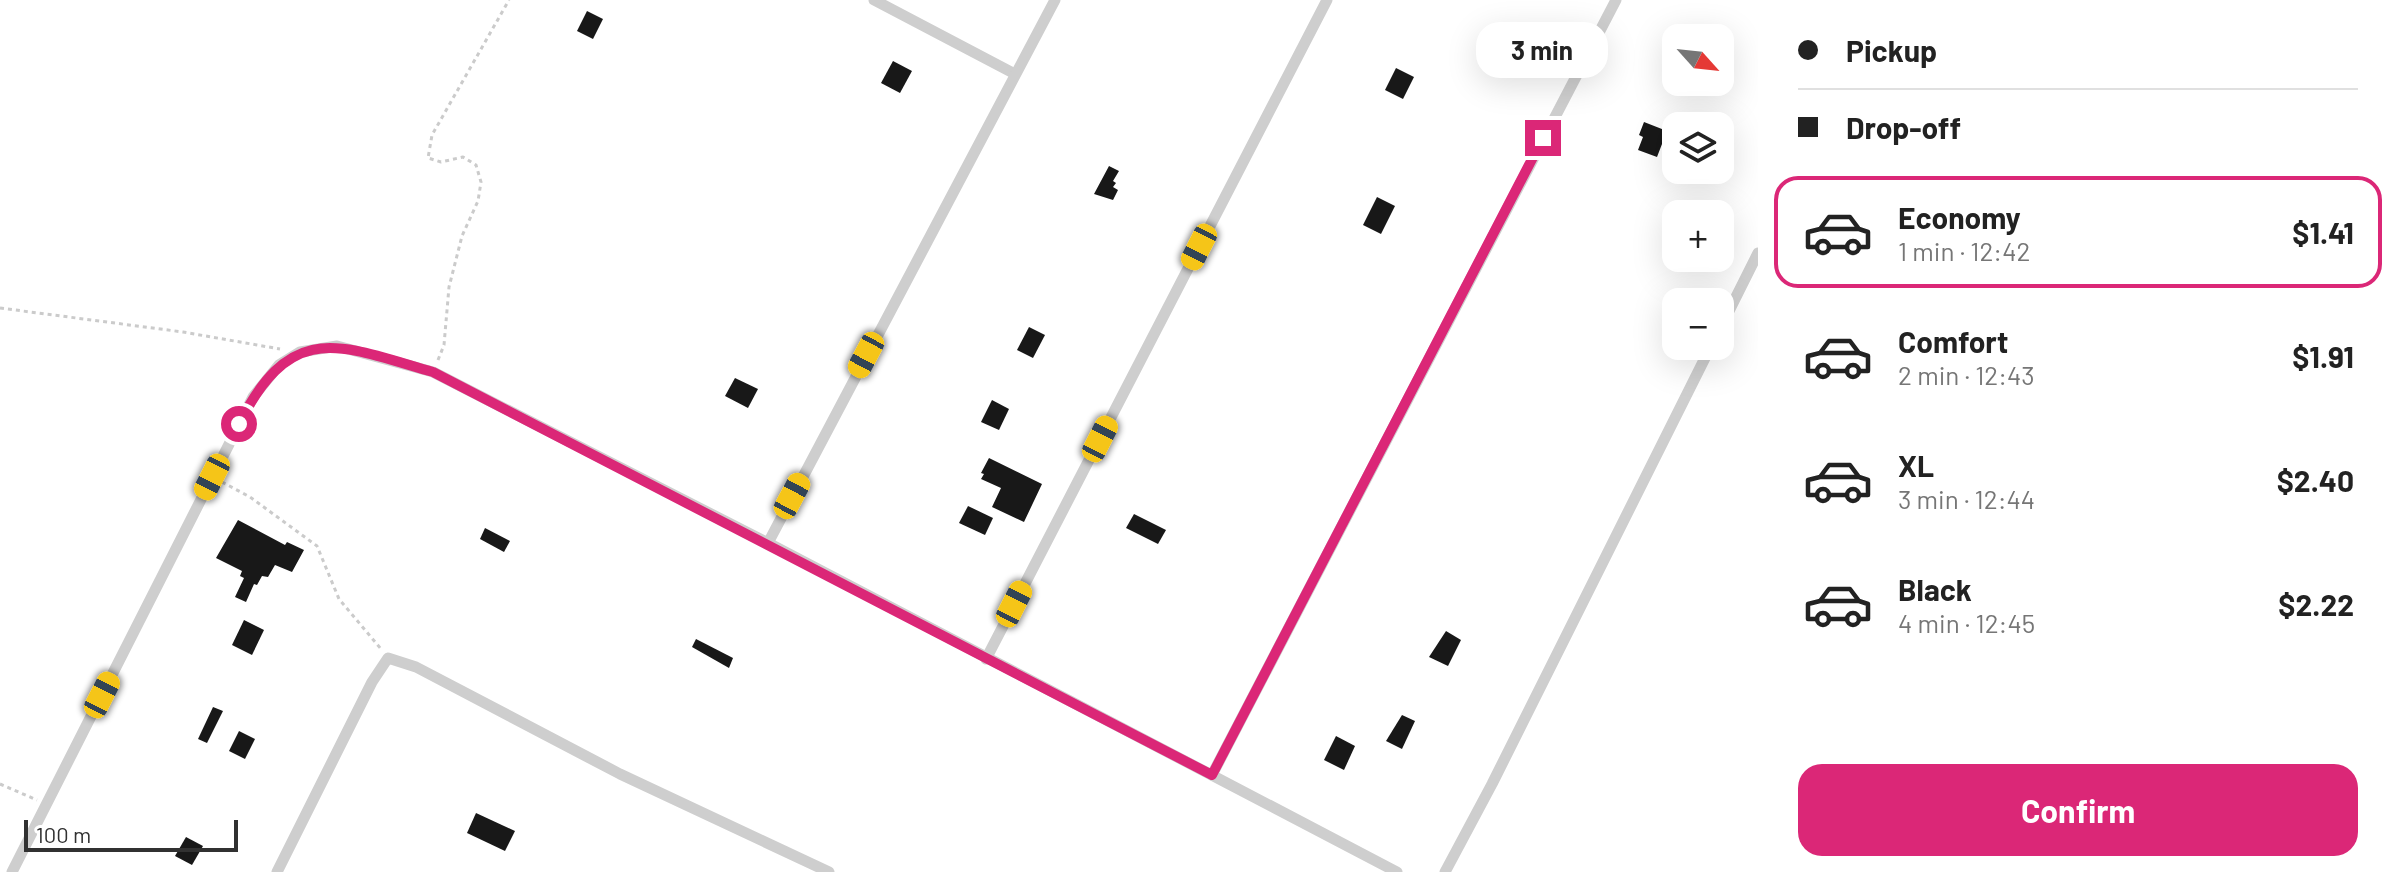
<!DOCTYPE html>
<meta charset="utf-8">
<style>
body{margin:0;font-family:Barlow,sans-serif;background:#f6f6f6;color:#222;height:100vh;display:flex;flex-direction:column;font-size:30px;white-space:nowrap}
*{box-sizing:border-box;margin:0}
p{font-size:26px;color:#767676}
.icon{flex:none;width:44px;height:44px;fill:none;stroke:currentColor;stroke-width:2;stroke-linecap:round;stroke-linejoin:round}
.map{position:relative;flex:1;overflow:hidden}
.panel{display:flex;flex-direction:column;background:#fff;width:640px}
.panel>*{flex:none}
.banner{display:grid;align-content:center;height:176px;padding:0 40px;background:#fff}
.needle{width:52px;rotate:117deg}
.controls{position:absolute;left:1662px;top:24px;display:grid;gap:16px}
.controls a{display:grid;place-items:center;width:72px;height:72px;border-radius:16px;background:#fff;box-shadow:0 8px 32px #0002;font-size:40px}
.scale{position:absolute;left:24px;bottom:20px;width:214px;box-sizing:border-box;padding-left:8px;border:4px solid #313131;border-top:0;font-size:22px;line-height:28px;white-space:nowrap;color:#313131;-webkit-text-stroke:6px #fff;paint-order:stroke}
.end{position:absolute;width:36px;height:36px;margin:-18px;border:10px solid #db2777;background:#fff;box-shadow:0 0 0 4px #fff}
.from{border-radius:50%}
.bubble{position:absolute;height:56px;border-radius:24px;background:#fff;box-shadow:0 8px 32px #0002;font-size:26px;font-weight:700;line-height:56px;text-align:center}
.car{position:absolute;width:24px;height:48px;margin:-24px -12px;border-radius:10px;box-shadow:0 0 6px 2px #0007;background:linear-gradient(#f5c518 24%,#345 0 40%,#f5c518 0 76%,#345 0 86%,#f5c518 0)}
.banner b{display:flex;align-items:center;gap:28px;height:76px;font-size:30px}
.banner b+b{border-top:2px solid #e0e0e0}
.banner i{width:20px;height:20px;background:#222}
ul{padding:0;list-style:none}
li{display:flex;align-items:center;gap:24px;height:112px;margin:0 16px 12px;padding:0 24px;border:4px solid transparent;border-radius:24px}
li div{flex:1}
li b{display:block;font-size:30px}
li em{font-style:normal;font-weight:700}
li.selected{border-color:#db2777}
li>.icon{width:72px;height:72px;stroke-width:1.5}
.action{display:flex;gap:16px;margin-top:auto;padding:16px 40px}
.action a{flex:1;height:92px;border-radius:24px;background:#db2777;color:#fff;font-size:32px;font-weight:700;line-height:92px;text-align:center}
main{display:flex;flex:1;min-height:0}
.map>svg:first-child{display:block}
</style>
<main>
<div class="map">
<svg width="1758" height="872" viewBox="0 0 1758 872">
<rect width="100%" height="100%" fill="#fff"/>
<g fill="#181818">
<polygon points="587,11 603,19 593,39 577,31"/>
<polygon points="893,61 912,71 900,93 881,83"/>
<polygon points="1396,68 1414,77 1403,99 1385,90"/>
<polygon points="1644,122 1667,131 1657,157 1638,150 1643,137 1639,135"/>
<polygon points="1109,166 1119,171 1113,181 1116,183 1113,187 1118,190 1113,200 1094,194"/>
<polygon points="1377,197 1395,206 1381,234 1363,225"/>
<polygon points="1029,327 1045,335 1033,358 1017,350"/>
<polygon points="735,378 758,389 748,408 725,396"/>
<polygon points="992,400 1009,409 999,430 981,422"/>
<polygon points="989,458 1042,484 1024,522 992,507 1001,488 981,479 984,474 981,473"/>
<polygon points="968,506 993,518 985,535 959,523"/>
<polygon points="1134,514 1166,530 1158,544 1126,528"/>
<polygon points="238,520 285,545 287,542 304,550 292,572 275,565 268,577 262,576 257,585 254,584 246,602 235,597 244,578 240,576 242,571 216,558"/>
<polygon points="485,528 510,541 504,552 480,539"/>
<polygon points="244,620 264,630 252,655 232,645"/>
<polygon points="1446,631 1461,640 1448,666 1429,657"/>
<polygon points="696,639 733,658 729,668 692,647"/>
<polygon points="213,707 223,711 207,743 198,739"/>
<polygon points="1402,715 1415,721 1402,749 1386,741"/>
<polygon points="239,731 255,739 245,759 229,751"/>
<polygon points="1336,736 1355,746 1344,770 1324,760"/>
<polygon points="476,813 515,831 505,851 467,833"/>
<polygon points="186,837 203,846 192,865 175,856"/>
</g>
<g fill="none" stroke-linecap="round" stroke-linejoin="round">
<g stroke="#cbcbcb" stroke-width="3" stroke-dasharray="4 4" stroke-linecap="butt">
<polyline points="0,308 183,332 280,349"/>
<polyline points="438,360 444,345 449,287 462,236 478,201 481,182 476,165 463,157 441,162 428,158 432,135 509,0"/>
<polyline points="222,482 250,497 317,546 339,599 381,649"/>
<polyline points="0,784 37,800"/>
</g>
<g stroke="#cecece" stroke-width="11">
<polyline points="874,0 1015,74"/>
<polyline points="1720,329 1758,253"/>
<polyline points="768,543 1055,0"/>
<polyline points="986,659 1327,0"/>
<polyline points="1212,775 1616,0"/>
<polyline points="12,872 253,397 279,365 300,352 337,346 433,372 768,543 1397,872"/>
<polyline points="277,872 372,682 388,658 416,667 620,774 829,872"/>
<polyline points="1445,872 1492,784 1711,346"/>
</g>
</g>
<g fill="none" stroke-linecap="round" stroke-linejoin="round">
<path stroke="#db2777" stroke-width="10" d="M239,424c53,-105 100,-79 194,-52l779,403 331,-637"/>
</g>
</svg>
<div class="controls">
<a><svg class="needle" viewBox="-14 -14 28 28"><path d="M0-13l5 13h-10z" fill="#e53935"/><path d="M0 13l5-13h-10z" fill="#767676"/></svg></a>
<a><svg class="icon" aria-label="layers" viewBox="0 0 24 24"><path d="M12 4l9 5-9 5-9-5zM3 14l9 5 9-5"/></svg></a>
<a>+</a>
<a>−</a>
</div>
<div class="scale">100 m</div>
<i class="end from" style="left:239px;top:424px"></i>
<i class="end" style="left:1543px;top:138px"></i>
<div class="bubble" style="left:1476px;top:22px;width:132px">3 min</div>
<i class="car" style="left:1199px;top:247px;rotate:207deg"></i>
<i class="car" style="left:866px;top:355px;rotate:208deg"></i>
<i class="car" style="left:1100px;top:439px;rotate:27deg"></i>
<i class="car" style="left:212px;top:477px;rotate:207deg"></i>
<i class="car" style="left:792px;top:496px;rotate:28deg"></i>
<i class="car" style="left:1014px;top:604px;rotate:27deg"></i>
<i class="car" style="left:102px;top:695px;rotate:27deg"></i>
</div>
<section class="panel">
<div class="banner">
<b><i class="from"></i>Pickup</b>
<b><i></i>Drop-off</b>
</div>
<ul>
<li class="selected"><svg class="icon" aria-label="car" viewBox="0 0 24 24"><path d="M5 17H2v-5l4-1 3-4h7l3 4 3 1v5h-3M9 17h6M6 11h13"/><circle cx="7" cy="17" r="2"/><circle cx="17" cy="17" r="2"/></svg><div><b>Economy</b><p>1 min · 12:42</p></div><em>$1.41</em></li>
<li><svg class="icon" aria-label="car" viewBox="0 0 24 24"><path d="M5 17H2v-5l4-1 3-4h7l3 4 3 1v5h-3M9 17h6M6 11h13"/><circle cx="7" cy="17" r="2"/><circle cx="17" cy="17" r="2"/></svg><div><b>Comfort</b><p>2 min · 12:43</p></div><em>$1.91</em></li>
<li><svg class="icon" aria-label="car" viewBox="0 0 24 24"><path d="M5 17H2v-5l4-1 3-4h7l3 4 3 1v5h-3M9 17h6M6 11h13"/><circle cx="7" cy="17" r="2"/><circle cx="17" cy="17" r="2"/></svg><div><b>XL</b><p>3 min · 12:44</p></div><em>$2.40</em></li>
<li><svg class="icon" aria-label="car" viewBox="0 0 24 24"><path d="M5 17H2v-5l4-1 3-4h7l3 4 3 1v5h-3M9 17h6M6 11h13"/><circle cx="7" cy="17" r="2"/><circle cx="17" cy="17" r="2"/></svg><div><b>Black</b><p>4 min · 12:45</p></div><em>$2.22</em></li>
</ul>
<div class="action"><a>Confirm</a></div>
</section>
</main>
